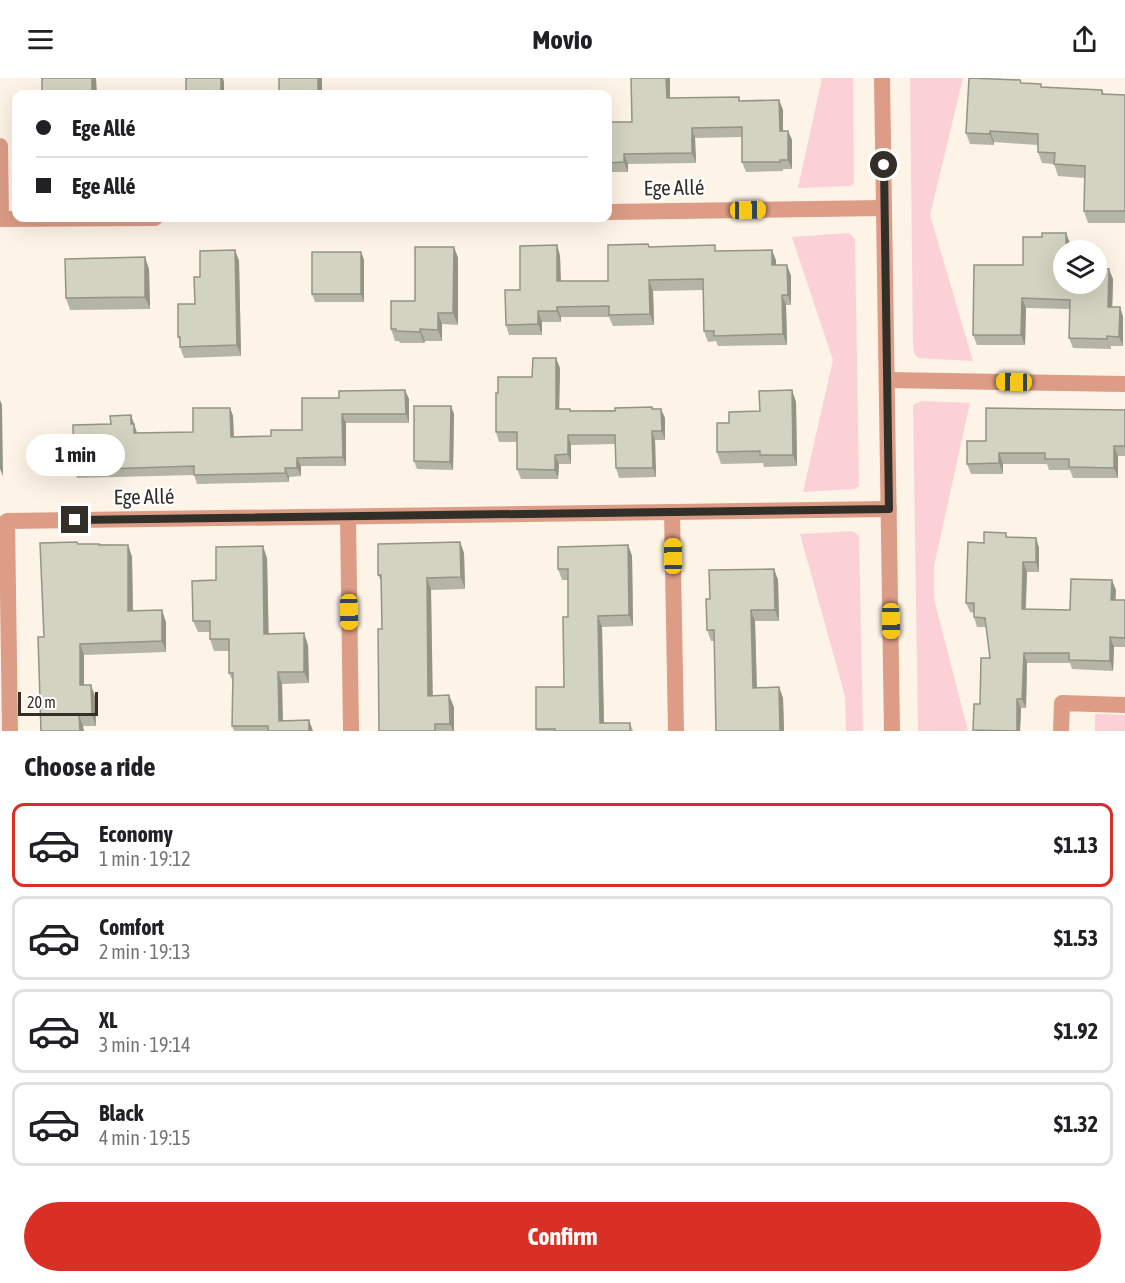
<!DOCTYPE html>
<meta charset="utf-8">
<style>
body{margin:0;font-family:"Asap Condensed",sans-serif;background:#f2f2f2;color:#202124;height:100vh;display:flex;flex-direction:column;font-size:22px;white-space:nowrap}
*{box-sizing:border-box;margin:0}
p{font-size:20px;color:#757577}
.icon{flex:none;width:33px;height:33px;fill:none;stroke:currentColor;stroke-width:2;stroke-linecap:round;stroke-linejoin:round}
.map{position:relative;height:653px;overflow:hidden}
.side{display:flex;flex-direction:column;background:#fff;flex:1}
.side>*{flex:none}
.guide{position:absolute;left:12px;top:12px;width:600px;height:132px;border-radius:12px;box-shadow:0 6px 24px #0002;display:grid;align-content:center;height:132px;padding:0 24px;background:#fff}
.fabs{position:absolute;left:1053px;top:162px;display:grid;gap:12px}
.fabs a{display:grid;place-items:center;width:54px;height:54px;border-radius:50%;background:#fff;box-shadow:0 6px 24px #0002;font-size:30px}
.scale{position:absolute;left:18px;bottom:15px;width:80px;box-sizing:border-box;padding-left:6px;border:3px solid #322e28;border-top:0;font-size:16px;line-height:21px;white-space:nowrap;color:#322e28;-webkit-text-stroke:4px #fff;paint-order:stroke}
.end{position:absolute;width:27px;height:27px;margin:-14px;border:8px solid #322e28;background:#fff;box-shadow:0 0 0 3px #fff}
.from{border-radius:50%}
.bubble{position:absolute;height:42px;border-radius:21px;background:#fff;box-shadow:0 6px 24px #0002;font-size:20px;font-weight:700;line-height:42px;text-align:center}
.car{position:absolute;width:18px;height:36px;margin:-18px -9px;border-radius:8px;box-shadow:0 0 4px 2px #0007;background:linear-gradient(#f5c518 24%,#345 0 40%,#f5c518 0 76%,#345 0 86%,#f5c518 0)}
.guide b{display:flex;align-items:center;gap:21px;height:57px;font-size:22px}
.guide b+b{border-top:2px solid #e0e0e0}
.guide i{width:15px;height:15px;background:#202124}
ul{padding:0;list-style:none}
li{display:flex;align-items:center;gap:18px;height:84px;margin:0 12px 9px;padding:0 12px;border:3px solid #e0e0e0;border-radius:12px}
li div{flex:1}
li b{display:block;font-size:22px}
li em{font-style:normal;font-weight:700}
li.current{border-color:#d93025}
li>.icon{width:54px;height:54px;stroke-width:1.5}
h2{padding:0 24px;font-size:27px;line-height:72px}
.action{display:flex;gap:12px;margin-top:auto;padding:12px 24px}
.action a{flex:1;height:69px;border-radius:36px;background:#d93025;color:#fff;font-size:24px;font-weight:700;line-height:69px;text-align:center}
header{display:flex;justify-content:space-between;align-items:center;height:78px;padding:0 24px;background:#fff;font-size:27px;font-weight:700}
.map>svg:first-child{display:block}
</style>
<header><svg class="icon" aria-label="menu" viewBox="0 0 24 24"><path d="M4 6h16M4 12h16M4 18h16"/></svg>Movio<svg class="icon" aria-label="share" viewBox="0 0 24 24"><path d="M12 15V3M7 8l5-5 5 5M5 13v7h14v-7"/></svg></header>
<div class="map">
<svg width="1125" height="653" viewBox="0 0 1125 653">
<rect width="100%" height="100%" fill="#fdf3e6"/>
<g fill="#fbd1d7">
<polygon points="822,0 853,0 854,105 850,108 798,110"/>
<polygon points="910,0 963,0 930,137 973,283 918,280 914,275 913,268"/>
<polygon points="849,155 855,161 859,408 854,411 803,414 833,282 792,159"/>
<polygon points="922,323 970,325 934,488 934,521 968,653 918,653 913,327"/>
<polygon points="853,453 859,458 863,653 846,653 845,618 800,456"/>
<polygon points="1095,636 1125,637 1125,653 1095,653"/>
</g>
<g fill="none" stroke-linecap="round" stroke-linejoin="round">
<g stroke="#dc9c85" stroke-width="16">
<polyline points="882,0 892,653"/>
<polyline points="0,68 1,141 155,140"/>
<polyline points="608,134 884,130"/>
<polyline points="887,302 1125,306"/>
<polyline points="672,434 676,653"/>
<polyline points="348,439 351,653"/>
<polyline points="10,653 7,443 889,431"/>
<polyline points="1061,653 1062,625 1125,627"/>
</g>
</g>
<g fill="#b5b5a5">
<polygon points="631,0 670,0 670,20 739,19 740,23 779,22 783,32 783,53 788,53 792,62 792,91 783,91 783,93 746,94 742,84 742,59 695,60 696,85 628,86 628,94 608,94 608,44 632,44"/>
<polygon points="1022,5 1042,9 1102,12 1104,16 1125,17 1125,145 1088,145 1084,133 1085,100 1058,98 1054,86 1042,85 1038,74 1038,67 994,64 994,67 970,66 966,55"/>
<polygon points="1070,165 1064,206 1113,201 1112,229 1120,229 1123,239 1123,268 1111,268 1111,271 1073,270 1069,260 1070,231 1026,230 1025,267 977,267 973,257 1023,187"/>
<polygon points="648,166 649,169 717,173 776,182 776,187 787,187 791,198 791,227 786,227 787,267 718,268 716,263 708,264 704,253 703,212 653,213 654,247 613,248 609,239 561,239 561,244 542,244 542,257 509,257 506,247 520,212 557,167 560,178 561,203 608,203"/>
<polygon points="454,169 458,180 458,247 442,246 442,263 425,263 424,265 400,265 399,263 395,263 391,251 415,223"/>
<polygon points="235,172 239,183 241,278 184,280 180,269 180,264 178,259 195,226 200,199"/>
<polygon points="361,174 364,182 364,224 315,224 312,216"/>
<polygon points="149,191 150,231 70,232 66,220"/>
<polygon points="560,290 559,331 570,331 571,333 652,331 665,340 665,362 655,362 656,399 619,400 616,390 615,366 571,367 571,386 559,386 558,401 521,401 517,391 517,364 499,364 496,354 498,315 532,299"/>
<polygon points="792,312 796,324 797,388 764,389 763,385 721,386 717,374 729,345 760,333"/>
<polygon points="339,320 409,321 409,345 346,345 346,388 301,388 301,398 289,399 289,404 197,406 194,397 77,400 74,392 111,346 131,337 137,355 193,354 230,330 233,338 234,359 271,358 302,352"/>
<polygon points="451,328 454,336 453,392 417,391 414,383"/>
<polygon points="1125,332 1125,378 1118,378 1118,400 1073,400 1070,392 1049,392 1047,386 1003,386 1003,396 971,396 967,386 986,363"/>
<polygon points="1006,455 1007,459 1036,460 1039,470 1039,494 1027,494 1026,531 1070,532 1116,512 1115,522 1125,522 1125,569 1114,569 1113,593 1072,591 1070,585 1027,585 1026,630 1021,630 1020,653 973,653 990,580 986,549 977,549 974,539 974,535 970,534 966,525"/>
<polygon points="77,464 78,466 128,467 132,479 133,533 166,544 166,574 84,577 84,607 95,618 96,648 83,648 44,559"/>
<polygon points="460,464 464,475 465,511 431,512 432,618 454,629 454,653 379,653 382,551 381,503 378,497"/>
<polygon points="628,467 632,478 633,548 602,549 604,645 630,645 633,653 537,653 536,651 564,609 568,539 568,502 562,502 558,491"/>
<polygon points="267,480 268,556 308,567 309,605 282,606 283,643 313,653 234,653 232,648 233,604 229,595 229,573 214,573 210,561 210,554 198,554 193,543 216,502"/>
<polygon points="774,491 778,502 779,543 755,543 757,610 779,609 783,620 784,653 714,563 711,563 707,552 710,521"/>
</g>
<g fill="#939486">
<polygon points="92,0 96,0 97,16 92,16"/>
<polygon points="221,0 223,0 224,4 224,16 221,16"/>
<rect x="318" y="0" width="4" height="16"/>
<polygon points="666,0 670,0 670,29 667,20"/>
<polygon points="779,22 783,32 783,63 780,53"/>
<polygon points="692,50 695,60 696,85 692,75"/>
<polygon points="788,53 792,62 792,91 788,82"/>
<polygon points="990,53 994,64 994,67 990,56"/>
<polygon points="624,76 628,86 628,94 624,84"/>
<polygon points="1066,155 1070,165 1070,172 1066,172"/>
<polygon points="557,167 560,178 561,214 557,203"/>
<polygon points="454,169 458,180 458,247 453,235"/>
<polygon points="235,172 239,183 241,278 237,267"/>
<polygon points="772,172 776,182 776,198 772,187"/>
<polygon points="361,174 364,182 364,224 361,216"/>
<polygon points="145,179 149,191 150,231 145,219"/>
<polygon points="787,187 791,198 791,227 788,217"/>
<polygon points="1109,191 1113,201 1112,238 1108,229"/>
<polygon points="649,202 653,213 654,247 650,236"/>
<polygon points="782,217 786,227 787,267 783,256"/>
<polygon points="1022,220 1026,230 1025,267 1021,257"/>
<polygon points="557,229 561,239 561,244 557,233"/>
<polygon points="1120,229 1123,239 1123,268 1119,259"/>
<polygon points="538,233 542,244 542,257 538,246"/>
<polygon points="438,235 442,246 442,263 438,252"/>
<polygon points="420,251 425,263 424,265 420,254"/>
<polygon points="556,280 560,290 559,340 556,331"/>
<polygon points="405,312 409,321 409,345 406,336"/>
<polygon points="792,312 796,324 797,388 793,377"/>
<polygon points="0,322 2,327 3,398 0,391"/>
<polygon points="451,328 454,336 453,392 450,384"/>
<polygon points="230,330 233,338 234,367 231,359"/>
<polygon points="661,331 665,340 665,362 662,353"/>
<polygon points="342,336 346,345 346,388 343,379"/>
<polygon points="131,337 137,355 138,364 131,346"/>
<polygon points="652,353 655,362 656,399 653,390"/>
<polygon points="568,357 571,367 571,386 568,376"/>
<polygon points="1114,368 1118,378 1118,400 1114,390"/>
<polygon points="999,375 1003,386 1003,396 999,385"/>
<polygon points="555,377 559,386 558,401 555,392"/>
<polygon points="297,380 301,388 301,398 297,390"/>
<polygon points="285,390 289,399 289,404 286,395"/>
<polygon points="1036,460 1039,470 1039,494 1036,484"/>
<polygon points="460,464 464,475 465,511 461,499"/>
<polygon points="128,467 132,479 133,544 128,533"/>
<polygon points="628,467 632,478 633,548 629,537"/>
<polygon points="263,468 267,480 269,568 264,556"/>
<polygon points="1023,484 1027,494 1025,541 1022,531"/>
<polygon points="774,491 778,502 779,543 775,532"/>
<polygon points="427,500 431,512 433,629 428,618"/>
<polygon points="1112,502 1116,512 1115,532 1111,522"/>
<polygon points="162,532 166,544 166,574 162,563"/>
<polygon points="751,532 755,543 757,621 753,610"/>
<polygon points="598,538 602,549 604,653 600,645"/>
<polygon points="304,555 308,567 309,605 304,594"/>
<polygon points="1110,559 1114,569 1113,593 1110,583"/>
<polygon points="80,566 84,577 84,618 80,607"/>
<polygon points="1024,575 1027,585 1026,630 1022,621"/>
<polygon points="278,594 282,606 283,653 279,643"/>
<polygon points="91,607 95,618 96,648 92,637"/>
<polygon points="779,609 783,620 784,653 780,653"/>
<polygon points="449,617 454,629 454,653 453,653 450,646"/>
<polygon points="1017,621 1021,630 1020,653 1017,653"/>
<polygon points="79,637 83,648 84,653 80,653"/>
<polygon points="309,642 313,653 309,653"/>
</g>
<g fill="#d2d3c0" stroke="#939486" stroke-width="1.5">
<rect x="42" y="0" width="50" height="16"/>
<rect x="186" y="0" width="35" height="16"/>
<rect x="279" y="0" width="39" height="16"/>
<polygon points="631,0 666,0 667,20 739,19 739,23 779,22 780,53 788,53 788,82 780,82 780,84 742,84 742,49 692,50 692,75 624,76 624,84 608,85 608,44 632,44"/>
<polygon points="969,0 1020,2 1021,5 1041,6 1041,9 1102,12 1102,16 1125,17 1125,133 1084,133 1085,88 1054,86 1055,75 1038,74 1038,56 990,53 990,56 966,55"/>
<polygon points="1042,155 1066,155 1066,172 1064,172 1064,206 1096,206 1096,191 1109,191 1108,229 1120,229 1119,259 1107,258 1107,261 1069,260 1070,222 1022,220 1021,257 973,257 974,187 1023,187 1023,159 1042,159"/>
<polygon points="648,166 649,169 715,167 715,173 772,172 772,187 787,187 788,217 782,217 783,256 714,258 714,253 704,253 703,201 649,202 650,236 609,237 609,228 557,229 557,233 538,233 538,246 506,247 505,212 520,212 520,168 557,167 557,203 608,203 608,167"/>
<polygon points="415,169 454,169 453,235 438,235 438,252 420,251 420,254 396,253 396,251 391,251 391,223 415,223"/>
<polygon points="235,172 237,267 180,269 180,259 178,259 178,226 195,226 194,199 200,199 200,173"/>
<rect x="312" y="174" width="49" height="42"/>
<polygon points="145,179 145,219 66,220 65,181"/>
<polygon points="533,280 556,280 556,331 570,331 570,333 615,333 615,330 652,329 652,331 661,331 662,353 652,353 653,390 616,390 615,357 568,357 568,376 555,377 555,392 517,391 517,354 496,354 496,315 498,315 498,299 532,299"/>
<polygon points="405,312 406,336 342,336 343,379 297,380 297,390 285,390 286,395 194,397 194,388 74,392 73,347 111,346 110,338 131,337 131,346 134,346 134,355 193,354 193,330 230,330 231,359 271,358 271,352 302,352 302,320 339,320 339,313"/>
<polygon points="792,312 793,377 760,377 760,373 717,374 717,345 729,345 729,334 760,333 759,313"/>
<polygon points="414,328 451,328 450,384 414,383"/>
<polygon points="986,330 1125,332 1125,368 1114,368 1114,390 1069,389 1069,381 1045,381 1045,375 999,375 999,385 967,386 967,363 986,363"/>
<polygon points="984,454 1006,455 1006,459 1036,460 1036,484 1023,484 1022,531 1070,532 1071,501 1112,502 1111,522 1125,522 1125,560 1110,559 1110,583 1069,582 1069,575 1024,575 1022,621 1017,621 1017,653 973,652 974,626 980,626 981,580 990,580 985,540 974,539 974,525 966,525 968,464 984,465"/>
<polygon points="77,464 78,466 99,466 99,467 128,467 128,533 162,532 162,563 80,566 80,607 91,607 92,637 79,637 80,653 41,653 38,559 44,559 40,465"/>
<polygon points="460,464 461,499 427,500 428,618 449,617 450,646 435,646 435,653 379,653 378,551 382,551 381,497 378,497 378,466"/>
<polygon points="628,467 629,537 598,538 600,645 630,645 630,653 555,653 555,651 536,651 536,609 564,609 563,539 568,539 568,491 558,491 558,469"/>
<polygon points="263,468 264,556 304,555 304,594 278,594 279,643 309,642 309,653 268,653 268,648 232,648 233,595 229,595 229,561 210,561 210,543 193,543 192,503 216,502 216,469"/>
<polygon points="774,491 775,532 751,532 753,610 779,609 780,653 716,653 714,552 707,552 706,521 710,521 709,492"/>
</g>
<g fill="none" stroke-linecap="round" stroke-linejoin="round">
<polyline stroke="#322e28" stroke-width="8" points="75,442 889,431 884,87"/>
</g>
<g text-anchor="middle" stroke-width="4.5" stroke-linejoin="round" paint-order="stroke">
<g font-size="21" fill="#322e28" stroke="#fff">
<text transform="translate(674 110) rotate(-1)" y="7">Ege Allé</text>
<text transform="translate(144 419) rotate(-1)" y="7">Ege Allé</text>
</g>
</g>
</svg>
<div class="fabs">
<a><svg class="icon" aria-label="layers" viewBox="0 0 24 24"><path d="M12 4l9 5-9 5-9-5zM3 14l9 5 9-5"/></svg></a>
</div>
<div class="scale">20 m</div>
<i class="end from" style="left:884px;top:87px"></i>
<i class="end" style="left:75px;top:442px"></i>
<div class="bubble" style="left:26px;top:356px;width:99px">1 min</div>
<i class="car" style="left:748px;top:132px;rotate:89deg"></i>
<i class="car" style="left:1014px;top:304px;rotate:271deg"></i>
<i class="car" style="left:673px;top:478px;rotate:359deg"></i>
<i class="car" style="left:349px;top:534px;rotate:179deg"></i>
<i class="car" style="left:891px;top:543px;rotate:179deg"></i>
<div class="guide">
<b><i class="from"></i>Ege Allé</b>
<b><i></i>Ege Allé</b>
</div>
</div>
<section class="side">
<h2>Choose a ride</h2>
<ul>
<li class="current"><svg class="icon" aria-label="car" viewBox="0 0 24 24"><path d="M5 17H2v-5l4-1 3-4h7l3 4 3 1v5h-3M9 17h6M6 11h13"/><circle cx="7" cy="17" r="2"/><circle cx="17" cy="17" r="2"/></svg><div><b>Economy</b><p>1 min · 19:12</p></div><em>$1.13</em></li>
<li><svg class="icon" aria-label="car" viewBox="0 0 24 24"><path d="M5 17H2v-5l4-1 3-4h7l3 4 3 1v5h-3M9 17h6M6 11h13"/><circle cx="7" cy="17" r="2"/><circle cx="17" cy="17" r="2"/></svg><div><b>Comfort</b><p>2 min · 19:13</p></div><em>$1.53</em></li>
<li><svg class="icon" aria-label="car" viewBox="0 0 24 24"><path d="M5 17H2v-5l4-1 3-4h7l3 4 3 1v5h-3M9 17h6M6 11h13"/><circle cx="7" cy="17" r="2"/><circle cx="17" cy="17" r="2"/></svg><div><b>XL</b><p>3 min · 19:14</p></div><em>$1.92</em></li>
<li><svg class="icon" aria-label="car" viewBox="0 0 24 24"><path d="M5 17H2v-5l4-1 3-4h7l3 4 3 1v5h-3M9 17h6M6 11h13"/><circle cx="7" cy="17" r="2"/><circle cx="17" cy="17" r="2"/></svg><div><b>Black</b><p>4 min · 19:15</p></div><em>$1.32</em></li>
</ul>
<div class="action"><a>Confirm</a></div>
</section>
